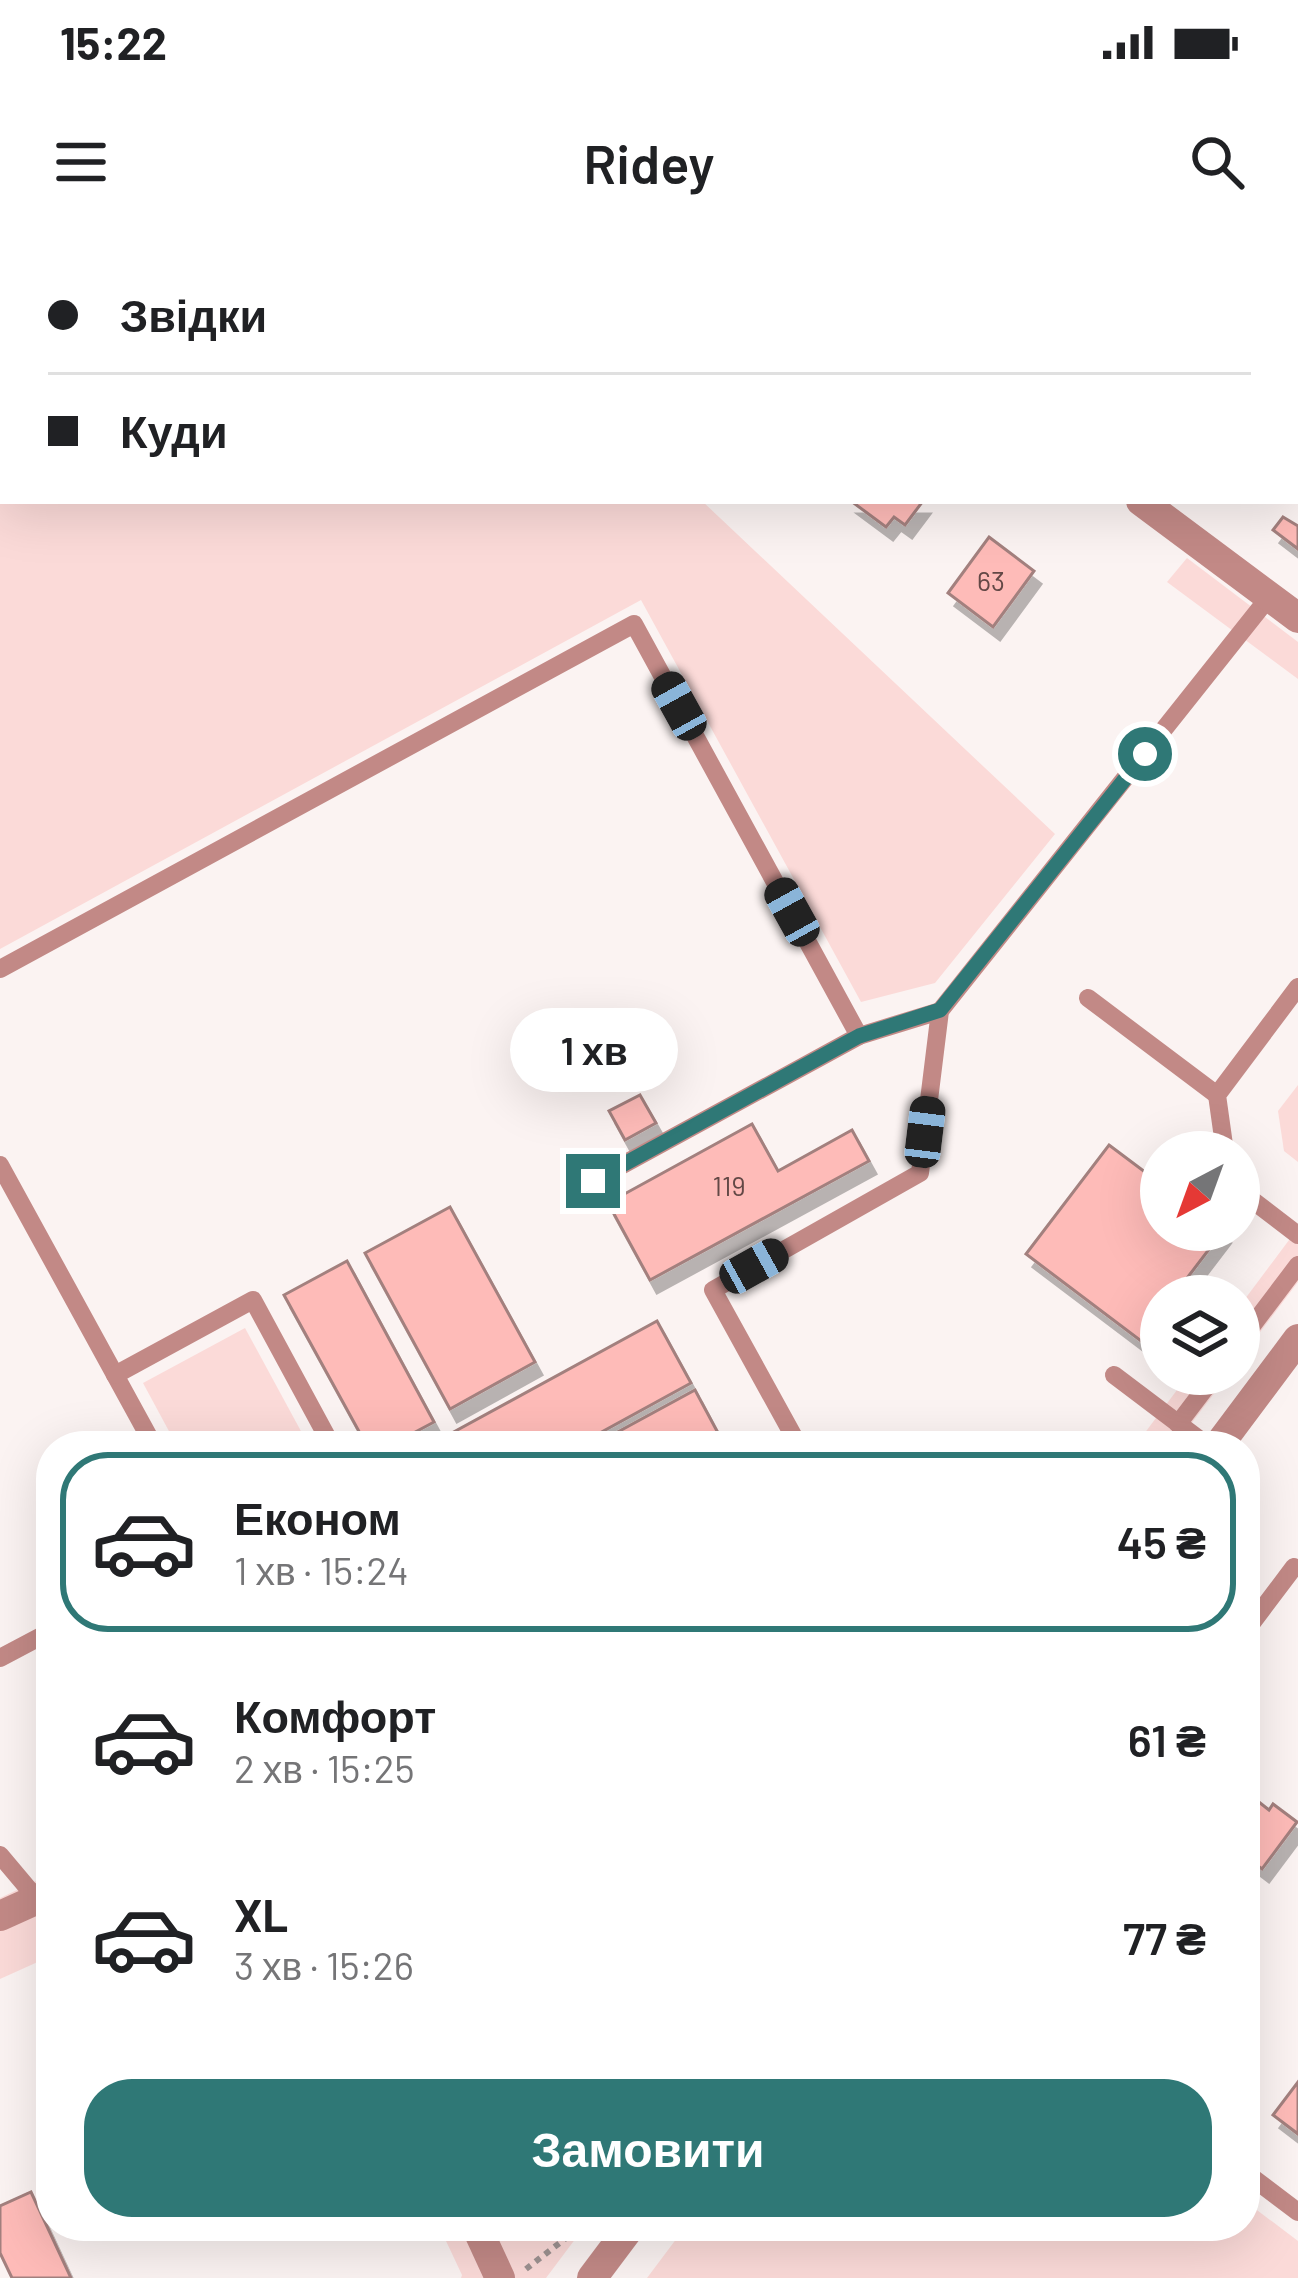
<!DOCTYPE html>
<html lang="uk">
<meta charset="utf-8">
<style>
body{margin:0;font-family:Barlow,sans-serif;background:#f6f6f6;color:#202124;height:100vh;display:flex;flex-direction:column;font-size:45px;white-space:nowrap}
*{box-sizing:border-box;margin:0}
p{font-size:39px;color:#757577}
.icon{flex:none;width:66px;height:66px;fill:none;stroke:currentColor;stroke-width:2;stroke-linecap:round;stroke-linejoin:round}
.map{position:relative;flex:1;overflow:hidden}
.panel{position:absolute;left:36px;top:1191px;width:1224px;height:810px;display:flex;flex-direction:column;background:#fff;border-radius:48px;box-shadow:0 12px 48px #0002}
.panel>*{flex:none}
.guide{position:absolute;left:0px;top:0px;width:1299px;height:264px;box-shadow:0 12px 48px #0002;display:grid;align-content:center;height:264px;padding:0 48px;background:#fff}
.needle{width:78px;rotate:221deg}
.tools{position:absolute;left:1140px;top:891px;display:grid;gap:24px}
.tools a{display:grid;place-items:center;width:120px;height:120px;border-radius:50%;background:#fff;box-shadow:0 12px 48px #0002;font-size:60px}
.end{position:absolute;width:54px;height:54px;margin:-27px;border:15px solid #2f7876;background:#fff;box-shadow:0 0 0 6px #fff}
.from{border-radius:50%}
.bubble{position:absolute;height:84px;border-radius:42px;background:#fff;box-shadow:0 12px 48px #0002;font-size:39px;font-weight:600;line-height:84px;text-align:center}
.car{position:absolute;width:36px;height:72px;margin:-36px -18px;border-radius:15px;box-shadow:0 0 9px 3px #0007;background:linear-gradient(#222 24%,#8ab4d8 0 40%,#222 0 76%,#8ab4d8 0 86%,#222 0)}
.guide b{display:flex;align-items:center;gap:42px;height:114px;font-size:45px}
.guide b+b{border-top:3px solid #e0e0e0}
.guide i{width:30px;height:30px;background:#202124}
ul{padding:21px 0 0;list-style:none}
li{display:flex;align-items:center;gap:36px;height:180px;margin:0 24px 18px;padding:0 24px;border:6px solid transparent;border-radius:48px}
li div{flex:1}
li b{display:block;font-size:45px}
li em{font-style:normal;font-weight:600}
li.selected{border-color:#2f7876}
li>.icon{width:108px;height:108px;stroke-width:1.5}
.button{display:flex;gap:24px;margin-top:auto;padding:24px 48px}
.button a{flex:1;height:138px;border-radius:48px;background:#2f7876;color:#fff;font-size:48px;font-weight:600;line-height:138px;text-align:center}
.status{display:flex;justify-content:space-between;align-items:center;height:84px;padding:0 60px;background:#fff;direction:ltr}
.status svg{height:33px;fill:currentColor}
header{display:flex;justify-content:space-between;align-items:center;height:156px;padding:0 48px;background:#fff;font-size:54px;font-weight:600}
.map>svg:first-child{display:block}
</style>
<div class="status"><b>15:22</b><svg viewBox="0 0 49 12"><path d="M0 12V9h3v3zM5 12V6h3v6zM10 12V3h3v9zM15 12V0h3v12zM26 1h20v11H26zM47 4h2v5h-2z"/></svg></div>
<header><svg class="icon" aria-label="menu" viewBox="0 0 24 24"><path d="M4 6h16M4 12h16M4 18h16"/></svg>Ridey<svg class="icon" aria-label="search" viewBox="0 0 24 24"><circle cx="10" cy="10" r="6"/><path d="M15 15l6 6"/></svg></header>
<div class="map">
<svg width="1298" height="2038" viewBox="0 0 1298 2038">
<defs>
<filter id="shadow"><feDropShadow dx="7" dy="13" stdDeviation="0" flood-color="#0004"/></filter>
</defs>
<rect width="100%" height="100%" fill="#fbf3f2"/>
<g fill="#fbdad8">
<polygon points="0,0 426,0 429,3 3,3 3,261 702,261 1055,594 935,743 861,762 641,360 0,709"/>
<polygon points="1187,318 1298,402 1298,439 1167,342"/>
<polygon points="1298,845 1298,922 1284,911 1278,871"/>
<polygon points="1298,988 1298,1042 1239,1120 1239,1067"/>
<polygon points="245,1088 309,1206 177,1206 143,1143"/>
<polygon points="1189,1134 1229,1134 1174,1206 1135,1206"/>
<polygon points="51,1634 51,1716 0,1739 0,1658"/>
<polygon points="1245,1961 1298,2001 1298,2038 647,2038 686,1986 1245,1986"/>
<polygon points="439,1986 585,1986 546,2038 461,2038 462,2035"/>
</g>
<g fill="#febbb8" stroke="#a3807e" stroke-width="3" filter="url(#shadow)">
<polygon points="541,0 632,0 629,3 545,3"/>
<polygon points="1023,0 1099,0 1103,3 1027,3"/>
<polygon points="851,261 923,261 905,285 894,277 886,287"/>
<polygon points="1283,277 1298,286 1298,309 1273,290"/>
<polygon points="989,297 1034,331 993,387 948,353"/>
<polygon points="640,855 656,883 625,900 609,871"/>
<polygon points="752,884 778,931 852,890 869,921 650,1040 608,963"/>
<polygon points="1109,905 1161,944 1161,990 1223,991 1184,1042 1203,1056 1161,1056 1161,1116 1026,1014"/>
<polygon points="450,967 535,1122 450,1169 365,1013"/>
<polygon points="347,1021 434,1182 389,1206 367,1206 284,1055"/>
<polygon points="657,1081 691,1143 576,1206 428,1206"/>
<polygon points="695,1150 725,1206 592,1206"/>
<polygon points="1245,1551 1269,1570 1273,1564 1297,1582 1262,1629 1245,1616"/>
<polygon points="1298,1842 1298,1894 1273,1875"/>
<polygon points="31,1952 71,2038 12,2038 0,2013 0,1966"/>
</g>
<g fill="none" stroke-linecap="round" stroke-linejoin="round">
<g stroke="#9d9291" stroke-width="6" stroke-dasharray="6 6" stroke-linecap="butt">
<polyline points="751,0 755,3"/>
<polyline points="526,2029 566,1998 576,1986"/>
</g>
<g stroke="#c28986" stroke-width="18">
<polyline points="0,729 634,384 859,796"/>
<polyline points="1088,758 1217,855"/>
<polyline points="1225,912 1217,855 1298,747"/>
<polyline points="0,925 154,1206"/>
<polyline points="593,941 859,796 940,771"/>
<polyline points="1239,950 1298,995"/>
<polyline points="1239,1103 1298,1025"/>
<polyline points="115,1135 253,1060 332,1206"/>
<polyline points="1114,1135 1208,1206"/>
<polyline points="1178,1184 1216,1134"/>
<polyline points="799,1206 713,1050 920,933 940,771 1269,357"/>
<polyline points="1245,1392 1294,1327"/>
<polyline points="0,1418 51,1391"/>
<polyline points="0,1615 37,1659"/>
<polyline points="1245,1932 1298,1972"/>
</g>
<g stroke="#c28986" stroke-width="30">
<polyline points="1168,3 1171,0"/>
<polyline points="0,1676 51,1653"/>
<polyline points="476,1986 500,2038"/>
</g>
<g stroke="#c28986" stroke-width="30">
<polyline points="790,0 794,3"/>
<polyline points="1141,261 1298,378"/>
<polyline points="1218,1206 1298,1099"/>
<polyline points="592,2038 631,1986"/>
</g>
</g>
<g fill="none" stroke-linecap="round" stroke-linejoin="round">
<polyline stroke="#2f7876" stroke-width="15" points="593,941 859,796 940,770 1145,514"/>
</g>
<g text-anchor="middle" stroke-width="9" stroke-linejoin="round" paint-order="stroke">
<g font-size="27" fill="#634846">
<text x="991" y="351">63</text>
<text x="729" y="956">119</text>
</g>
</g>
</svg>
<div class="tools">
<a><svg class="needle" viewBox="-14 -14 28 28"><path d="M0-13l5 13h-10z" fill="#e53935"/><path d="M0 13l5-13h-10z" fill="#757577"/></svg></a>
<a><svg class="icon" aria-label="layers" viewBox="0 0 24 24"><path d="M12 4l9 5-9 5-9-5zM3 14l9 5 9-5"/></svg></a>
</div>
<i class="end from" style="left:1145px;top:514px"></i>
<i class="end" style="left:593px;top:941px"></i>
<div class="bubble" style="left:510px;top:768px;width:168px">1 хв</div>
<i class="car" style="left:679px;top:466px;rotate:331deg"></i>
<i class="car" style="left:792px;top:672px;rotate:331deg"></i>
<i class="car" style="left:925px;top:892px;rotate:7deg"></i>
<i class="car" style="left:754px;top:1026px;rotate:61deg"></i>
<div class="guide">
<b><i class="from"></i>Звідки</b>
<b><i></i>Куди</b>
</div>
<section class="panel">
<ul>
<li class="selected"><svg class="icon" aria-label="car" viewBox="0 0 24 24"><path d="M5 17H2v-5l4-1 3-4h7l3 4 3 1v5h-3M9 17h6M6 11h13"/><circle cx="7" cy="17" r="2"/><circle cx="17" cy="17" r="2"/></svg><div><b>Економ</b><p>1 хв · 15:24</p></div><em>45 ₴</em></li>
<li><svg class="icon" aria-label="car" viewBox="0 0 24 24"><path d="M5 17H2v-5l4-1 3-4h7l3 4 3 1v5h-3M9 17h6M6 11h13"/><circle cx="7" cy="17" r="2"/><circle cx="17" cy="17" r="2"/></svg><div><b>Комфорт</b><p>2 хв · 15:25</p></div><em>61 ₴</em></li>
<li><svg class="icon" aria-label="car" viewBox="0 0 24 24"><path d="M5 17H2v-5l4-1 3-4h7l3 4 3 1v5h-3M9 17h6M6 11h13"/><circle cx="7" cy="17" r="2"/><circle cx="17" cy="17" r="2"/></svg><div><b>XL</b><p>3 хв · 15:26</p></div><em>77 ₴</em></li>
</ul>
<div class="button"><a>Замовити</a></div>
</section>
</div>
